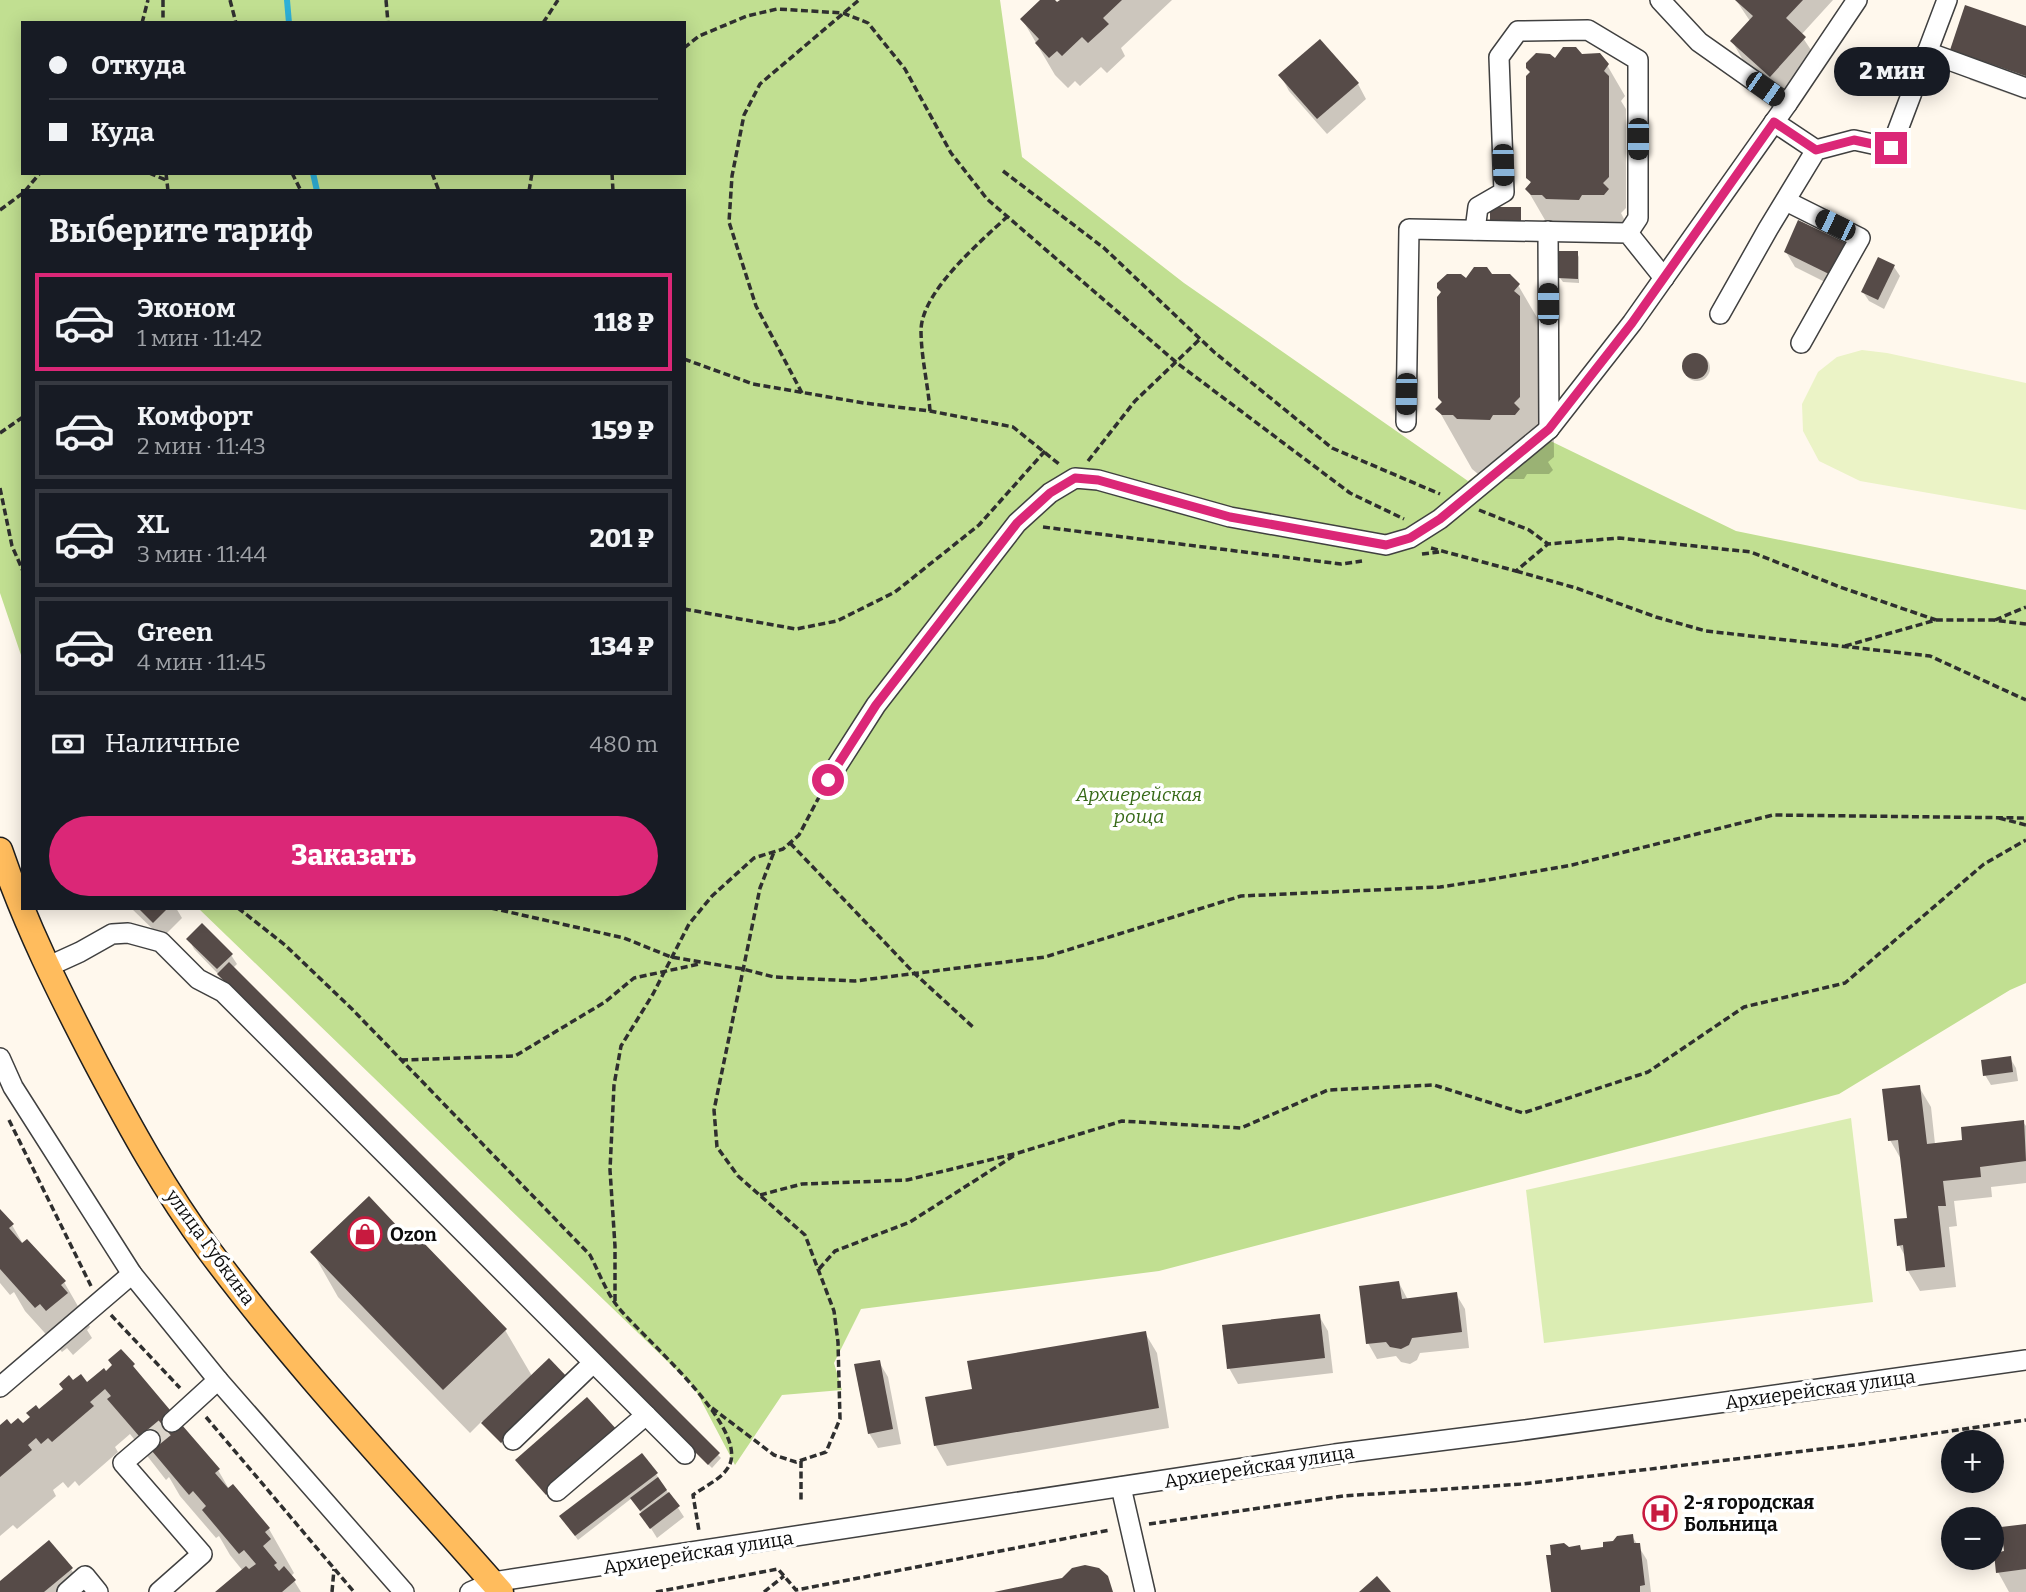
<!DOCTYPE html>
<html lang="ru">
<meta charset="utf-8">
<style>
body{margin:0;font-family:Bitter,serif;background:#20242c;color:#f1f3f6;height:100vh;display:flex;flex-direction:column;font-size:26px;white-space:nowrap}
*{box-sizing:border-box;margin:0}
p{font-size:23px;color:#9ea1a6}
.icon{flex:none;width:38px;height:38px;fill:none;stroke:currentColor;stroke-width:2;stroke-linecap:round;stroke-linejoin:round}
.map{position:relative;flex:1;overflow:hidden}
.panel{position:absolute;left:21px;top:189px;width:665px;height:721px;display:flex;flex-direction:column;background:#171b24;border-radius:0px;box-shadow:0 4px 18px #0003}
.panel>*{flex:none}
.top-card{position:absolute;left:21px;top:21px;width:665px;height:154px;border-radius:0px;box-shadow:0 4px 18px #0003;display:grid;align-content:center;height:154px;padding:0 28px;background:#171b24}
.controls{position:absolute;left:1941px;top:1430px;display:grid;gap:14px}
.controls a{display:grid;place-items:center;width:63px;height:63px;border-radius:50%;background:#171b24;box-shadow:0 4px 18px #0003;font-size:35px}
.end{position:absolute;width:32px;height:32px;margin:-16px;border:9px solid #db2777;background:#fff;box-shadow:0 0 0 4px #fff}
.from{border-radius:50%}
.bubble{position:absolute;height:49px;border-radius:24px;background:#171b24;box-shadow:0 4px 18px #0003;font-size:23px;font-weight:800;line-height:49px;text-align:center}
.car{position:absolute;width:21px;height:42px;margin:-21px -10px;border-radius:9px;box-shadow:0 0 5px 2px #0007;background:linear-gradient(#222 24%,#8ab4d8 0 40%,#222 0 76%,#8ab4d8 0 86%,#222 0)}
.top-card b{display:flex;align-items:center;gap:24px;height:66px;font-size:26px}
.top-card b+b{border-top:2px solid #363941}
.top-card i{width:18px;height:18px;background:#f1f3f6}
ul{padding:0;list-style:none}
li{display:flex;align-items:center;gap:21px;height:98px;margin:0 14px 10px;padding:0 14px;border:4px solid #363941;border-radius:0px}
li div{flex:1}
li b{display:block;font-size:26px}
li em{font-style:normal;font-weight:800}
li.selected{border-color:#db2777}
li>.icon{width:63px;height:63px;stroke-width:1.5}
h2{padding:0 28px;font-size:32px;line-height:84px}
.pay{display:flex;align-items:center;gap:18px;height:77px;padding:0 28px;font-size:26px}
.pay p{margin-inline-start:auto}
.action{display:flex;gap:14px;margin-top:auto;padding:14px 28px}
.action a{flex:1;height:80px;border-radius:42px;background:#db2777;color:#fff;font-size:28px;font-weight:800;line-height:80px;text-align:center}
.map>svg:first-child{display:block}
</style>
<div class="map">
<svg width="2026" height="1592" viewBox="0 0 2026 1592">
<rect width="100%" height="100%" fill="#fff8ed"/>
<polygon fill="#dbedb3" points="1851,1118 1873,1302 1544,1343 1526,1190"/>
<path fill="#c1df91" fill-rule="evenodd" d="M0,0h1000l22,157 162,126 284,198 66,-48 202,98 290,59v393l-16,7 -171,104 -680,177 -298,38 -27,54 8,27 -60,5 -47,70 -41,-78 -496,-479h486v-717h-661v470l-23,-68zM23,23h661v150h-661z"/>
<polygon fill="#ebf3c6" points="1862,350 1887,353 2026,383 2026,510 1860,481 1819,461 1803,431 1802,404 1818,372 1837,357"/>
<g fill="#0003">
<polygon points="1042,0 1053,0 1057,5 1062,0 1172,0 1121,48 1125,56 1107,73 1101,67 1080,86 1075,81 1068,88 1055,75 1022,19"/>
<polygon points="1736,0 1833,0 1801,35 1817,59 1782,97 1744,62 1732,41 1750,21"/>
<polygon points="2026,28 2026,100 1970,80 1952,50"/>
<polygon points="1581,55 1607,65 1625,96 1621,101 1626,109 1626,208 1621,213 1625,221 1622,225 1550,225 1545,220 1527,189 1531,183 1528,178 1555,61"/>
<polygon points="1281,76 1358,84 1366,99 1327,134 1289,91"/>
<polygon points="1799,222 1839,289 1795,267 1786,252"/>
<polygon points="1577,253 1579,257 1579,283 1563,282 1560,278"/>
<polygon points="1894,267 1900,276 1884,309 1869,301 1863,292"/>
<polygon points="1492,276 1518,285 1553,345 1554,457 1548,462 1553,470 1549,474 1527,474 1524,479 1493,479 1489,474 1478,474 1472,469 1438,409 1443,404 1439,398 1466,281"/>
<circle cx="1697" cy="368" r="13"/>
<polygon points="131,908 176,908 182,918 162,938"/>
<polygon points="189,939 231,955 237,964 233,968 721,1458 712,1468 222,978 194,949"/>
<polygon points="2010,1058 2016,1068 2018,1081 1991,1085 1985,1075"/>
<polygon points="1919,1087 1931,1107 1935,1144 1964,1141 2023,1122 2026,1126 2026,1183 1991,1187 1992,1197 1954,1201 1957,1226 1949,1227 1956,1287 1920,1291 1908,1271 1906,1258 1899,1245 1909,1219 1902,1161 1890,1140"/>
<polygon points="0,1212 12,1225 23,1244 64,1282 90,1327 87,1330 92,1338 73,1355 67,1348 62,1352 25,1311 14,1292 10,1295 0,1283"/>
<polygon points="414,1246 505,1330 532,1376 570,1384 504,1446 482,1421 470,1433 338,1297 313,1253"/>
<polygon points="1399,1283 1408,1300 1456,1294 1465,1309 1469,1348 1420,1353 1417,1360 1410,1364 1401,1362 1396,1356 1377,1359 1368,1343"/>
<polygon points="1319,1316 1328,1331 1333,1373 1238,1384 1229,1368"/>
<polygon points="1145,1333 1157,1353 1169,1428 947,1466 935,1445 974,1391"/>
<polygon points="879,1362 888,1377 901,1444 878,1448 869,1433"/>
<polygon points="133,1366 141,1378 168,1411 179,1430 218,1470 229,1489 269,1529 294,1573 291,1576 301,1592 217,1592 243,1571 230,1555 219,1536 216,1538 180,1496 169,1477 166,1480 130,1434 115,1447 118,1452 79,1486 75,1481 68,1488 63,1482 53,1490 56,1496 17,1529 13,1525 0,1536 0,1427 23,1425 73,1382 87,1384 106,1373"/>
<polygon points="656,1474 684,1517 657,1538 632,1498 578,1540 564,1521"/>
<polygon points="2026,1526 2026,1592 2009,1592 1998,1572 2006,1553"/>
<polygon points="1632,1536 1647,1560 1651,1592 1553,1592 1568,1549 1580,1547 1582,1551 1605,1549"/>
<polygon points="71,1569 80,1584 71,1592 0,1592 0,1583"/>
</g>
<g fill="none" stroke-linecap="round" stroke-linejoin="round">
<g stroke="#2eb0d8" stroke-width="6">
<polyline points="287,0 289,23"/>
<polyline points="313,173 317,191"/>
</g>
</g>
<g fill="#564b48">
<polygon points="1040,0 1055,0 1057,2 1060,0 1122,0 1103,18 1109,24 1088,43 1082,37 1062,56 1057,51 1049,58 1035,43 1039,39 1020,19"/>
<polygon points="1735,0 1803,0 1786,18 1806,37 1770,77 1730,41 1753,16"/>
<polygon points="1965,5 2026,26 2026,76 1950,50"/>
<polygon points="1320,39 1359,83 1317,119 1278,75"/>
<polygon points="1563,47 1576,47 1582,54 1600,53 1609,64 1604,71 1609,76 1609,177 1603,183 1609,189 1604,195 1582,195 1579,200 1546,199 1542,195 1531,195 1525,189 1531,182 1526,178 1526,76 1530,72 1526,68 1526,63 1536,53 1550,54 1555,58"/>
<rect x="1490" y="207" width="31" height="17"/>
<polygon points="1798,220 1846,243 1831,275 1784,252"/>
<polygon points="1559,251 1578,251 1578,279 1558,278"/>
<polygon points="1878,257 1895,265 1878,300 1861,292"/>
<polygon points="1474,267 1487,267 1492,274 1510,274 1520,284 1514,291 1520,296 1520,397 1514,403 1520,409 1515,415 1493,415 1490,420 1457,419 1453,415 1442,415 1435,409 1442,402 1438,398 1437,297 1441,292 1437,288 1437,283 1447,274 1461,274 1466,278"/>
<circle cx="1695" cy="366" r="13"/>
<polygon points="138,908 168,908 153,923"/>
<polygon points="202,923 233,954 217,969 186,939"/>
<polygon points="229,962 720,1453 708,1465 217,974"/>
<polygon points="2011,1056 2013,1072 1983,1076 1981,1060"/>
<polygon points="1920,1085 1927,1144 1962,1140 1961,1127 2024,1120 2026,1161 1980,1167 1981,1177 1943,1181 1946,1206 1938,1206 1945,1267 1906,1271 1903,1245 1897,1246 1894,1219 1907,1218 1898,1140 1888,1141 1882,1089"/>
<polygon points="369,1196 414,1244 420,1239 507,1329 443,1390 310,1252"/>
<polygon points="0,1209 14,1224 9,1228 22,1243 27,1239 66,1281 61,1285 68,1293 46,1311 40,1304 35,1308 0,1269"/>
<polygon points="1399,1281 1402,1299 1457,1292 1462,1332 1412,1338 1409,1345 1401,1349 1390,1347 1386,1342 1366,1344 1359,1286"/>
<polygon points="1320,1314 1325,1358 1227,1369 1222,1325"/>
<polygon points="1146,1331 1159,1408 934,1446 925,1397 972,1389 967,1361"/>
<polygon points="121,1349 135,1364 133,1366 170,1410 165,1414 178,1429 182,1425 220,1469 215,1473 228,1488 233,1484 270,1528 265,1532 271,1539 263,1546 277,1563 274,1565 279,1571 284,1566 296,1580 282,1592 215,1592 246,1566 249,1569 256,1564 244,1550 239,1554 202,1510 206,1506 193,1491 189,1495 152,1451 156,1447 150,1440 143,1432 139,1436 107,1399 111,1396 105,1389 90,1402 94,1406 52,1442 48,1438 41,1444 36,1438 28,1445 32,1450 0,1477 0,1425 7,1419 11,1424 18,1418 23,1423 30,1417 26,1413 36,1405 39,1409 63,1389 59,1384 69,1375 73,1380 81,1374 87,1382 104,1368 106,1371 112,1365 108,1360"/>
<polygon points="549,1358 569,1379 501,1443 481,1423"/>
<polygon points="880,1360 893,1429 868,1434 854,1364"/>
<polygon points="587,1397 618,1431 546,1495 515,1460"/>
<polygon points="642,1453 658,1473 575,1536 559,1516"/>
<polygon points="658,1477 667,1490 640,1511 630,1498"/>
<polygon points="669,1492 680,1506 650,1529 639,1514"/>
<polygon points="2026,1524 2026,1569 1996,1573 1994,1553 2004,1551 2001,1527"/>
<polygon points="1633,1534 1634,1543 1640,1543 1645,1585 1640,1586 1640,1592 1551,1592 1546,1555 1551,1555 1550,1545 1564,1543 1569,1547 1580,1545 1581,1550 1603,1547 1603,1542 1613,1541 1617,1536"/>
<polygon points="49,1540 73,1568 44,1592 0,1592 0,1581"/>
<polygon points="1085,1565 1099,1568 1108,1576 1113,1592 994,1592 1062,1578 1072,1568"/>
<polygon points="1377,1576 1391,1592 1359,1592"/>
</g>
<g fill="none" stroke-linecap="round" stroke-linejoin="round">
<polyline stroke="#dbd5cb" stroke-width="19" stroke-dasharray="19 10" stroke-linecap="butt" points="150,1440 172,1422"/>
<defs>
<g id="minor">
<polyline points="1660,0 1699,42 1787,104"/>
<polyline points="1927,52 2026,88"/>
<polyline points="1774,122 1816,150"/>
<polyline points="1786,201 1860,238 1801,343"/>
<polyline points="1475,230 1478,207 1504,192 1499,57 1518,31 1588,30 1638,60 1638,218 1628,233"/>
<polyline points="1548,231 1549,429"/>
<polyline points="1720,314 1768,229 1816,150 1854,140 1891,148 1947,0"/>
<polyline points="1406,422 1409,229 1628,233 1664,278"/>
<polyline points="828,780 876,705 1017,523 1050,493 1075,478 1098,480 1230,517 1386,545 1410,538 1440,519 1549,429 1632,323 1787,104 1857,0"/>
<polyline points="47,967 80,952 112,934 128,933 161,942 198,979 223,992 685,1454"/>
<polyline points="0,1058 13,1087 132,1274 218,1380 404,1592"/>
<polyline points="0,1387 132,1274"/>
<polyline points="172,1422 218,1380"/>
<polyline points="150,1440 123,1463 202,1554 159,1592"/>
<polyline points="513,1440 593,1363"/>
<polyline points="1121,1487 1145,1592"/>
<polyline points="557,1491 646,1415"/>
<polyline points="67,1592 85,1576 98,1592"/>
<polyline points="470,1592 493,1582 1335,1454 1517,1431 2026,1360"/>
</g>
<path id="major" d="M0,850c25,74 60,144 96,213 34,64 69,128 112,186 90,121 194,230 293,343"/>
</defs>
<use href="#minor" stroke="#404040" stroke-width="22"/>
<use href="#major" stroke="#1e1e1e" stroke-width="27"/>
<g stroke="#2f2f2f" stroke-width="3.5" stroke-dasharray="7 3.5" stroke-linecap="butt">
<polyline points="163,0 163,23"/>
<polyline points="230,0 236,23"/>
<polyline points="386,0 388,23"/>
<polyline points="142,23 148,0"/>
<polyline points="543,23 558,0"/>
<polyline points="684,48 699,36 747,16 777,9 843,13 868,23 905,69 951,153 987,199 1177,363 1350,493 1404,519"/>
<polyline points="1003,171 1104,248 1214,352 1332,448 1440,494"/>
<polyline points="149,173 166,180"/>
<polyline points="166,173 168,191"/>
<polyline points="292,173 301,191"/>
<polyline points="432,173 439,191"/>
<polyline points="612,173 613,191"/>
<polyline points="25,191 40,173"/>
<polyline points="529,191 532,173"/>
<polyline points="0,210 23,193"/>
<polyline points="684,359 753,384 864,403 930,411 1013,427 1059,464"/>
<polyline points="802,393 756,306 729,222 732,176 744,115 760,84 859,0"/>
<path d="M930,411c-2,-27 -9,-54 -9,-81 1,-39 59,-88 87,-114"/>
<polyline points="0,433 23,417"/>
<polyline points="1088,461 1135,401 1200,339"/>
<polyline points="0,488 12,546 23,571"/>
<polyline points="1479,510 1529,530 1548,544"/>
<polyline points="1043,527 1341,564 1362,561"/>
<polyline points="1431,548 1516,571 1548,544 1619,538 1751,552 1840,587 1936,620"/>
<polyline points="1422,554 1439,552"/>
<polyline points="1516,571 1576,588 1656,617 1706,631 1930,656 2026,700"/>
<polyline points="684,609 796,629 837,621 895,592 979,525 1045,451"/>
<polyline points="1995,620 2026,607"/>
<polyline points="1845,646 1936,620 1993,620 2026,624"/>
<polyline points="1999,818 2026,825"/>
<polyline points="790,843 913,972 974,1028"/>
<path d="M238,908l47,37 67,64 238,246c9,17 16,37 28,52 24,30 128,117 112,157 -6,14 -25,22 -37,31l6,36"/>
<polyline points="491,908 624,938 671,957 743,969 774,977 855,981 1045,957 1241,896 1440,887 1487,880 1572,865 1773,815 2026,818"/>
<polyline points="401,1060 515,1056 605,1002 634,978 699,964"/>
<polyline points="9,1120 91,1286"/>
<polyline points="760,1195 802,1184 907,1180 1018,1153 1122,1121 1241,1128 1328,1090 1434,1085 1523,1113 1648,1072 1744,1007 1845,983 1984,864 2026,840"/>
<polyline points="819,1269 835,1251 910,1222 1015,1155"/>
<polyline points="615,1301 615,1246 610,1170 614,1085 621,1046 653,994 689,924 712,896 754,858 783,849 799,835 819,797"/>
<polyline points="111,1315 180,1388"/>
<polyline points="712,1408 774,1455 796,1462 826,1452 840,1419 838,1342 834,1311 805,1235 738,1176 717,1147 714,1110 760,888 774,852"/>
<polyline points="206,1417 354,1592"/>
<polyline points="801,1461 801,1503"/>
<polyline points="1149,1524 1343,1496 1523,1484 1855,1445 2026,1420"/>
<polyline points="332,1592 334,1569"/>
<polyline points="656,1592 778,1569 796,1590 1110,1530"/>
<polyline points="764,1592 784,1576"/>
</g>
<use href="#minor" stroke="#fff" stroke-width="19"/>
<use href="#major" stroke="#ffbc5d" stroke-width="24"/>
</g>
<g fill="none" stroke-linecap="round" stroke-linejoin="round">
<polyline stroke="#db2777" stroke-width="9" points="828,780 876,705 1017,523 1050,493 1075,478 1098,480 1230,517 1386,545 1410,538 1440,519 1549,429 1632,323 1774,122 1816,150 1854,140 1891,148"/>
</g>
<defs>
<symbol id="shop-ring" viewBox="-11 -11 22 22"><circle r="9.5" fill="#fff" stroke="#c81a3f" stroke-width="1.5"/><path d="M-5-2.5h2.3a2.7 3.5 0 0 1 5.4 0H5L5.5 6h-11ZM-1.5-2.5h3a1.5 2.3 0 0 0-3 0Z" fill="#c81a3f"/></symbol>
<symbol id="hospital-ring" viewBox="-11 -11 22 22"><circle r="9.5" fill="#fff" stroke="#c81a3f" stroke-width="1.5"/><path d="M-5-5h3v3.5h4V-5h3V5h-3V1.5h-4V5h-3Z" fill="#c81a3f"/></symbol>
</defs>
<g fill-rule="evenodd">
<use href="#shop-ring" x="346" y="1215" width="38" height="38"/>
<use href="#hospital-ring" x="1641" y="1494" width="38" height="38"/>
</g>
<g text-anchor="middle" stroke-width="7" stroke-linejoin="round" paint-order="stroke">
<g font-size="19" font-style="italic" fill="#376a18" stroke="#fff">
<text x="1139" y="801">Архиерейская<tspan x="1139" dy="22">роща</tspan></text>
</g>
<g font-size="19" font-weight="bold" fill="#0d0d0d" stroke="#fff" text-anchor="start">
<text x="390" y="1241">Ozon</text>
<text x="1684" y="1509">2-я городская<tspan x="1684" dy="22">Больница</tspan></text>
</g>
<g font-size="19" fill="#0d0d0d" stroke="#fff">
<text transform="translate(211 1247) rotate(54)" y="7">улица Губкина</text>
<text transform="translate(1820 1389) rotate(-8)" y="7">Архиерейская улица</text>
<text transform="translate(1259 1466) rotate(-9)" y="7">Архиерейская улица</text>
<text transform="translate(698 1552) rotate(-9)" y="7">Архиерейская улица</text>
</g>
</g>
</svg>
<div class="controls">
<a>+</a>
<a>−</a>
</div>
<i class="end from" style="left:828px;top:780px"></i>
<i class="end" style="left:1891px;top:148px"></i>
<div class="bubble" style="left:1834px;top:47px;width:116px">2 мин</div>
<i class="car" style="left:1765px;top:89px;rotate:125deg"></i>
<i class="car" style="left:1638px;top:139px;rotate:180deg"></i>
<i class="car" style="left:1503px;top:165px;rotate:178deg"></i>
<i class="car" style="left:1835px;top:225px;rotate:296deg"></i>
<i class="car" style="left:1548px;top:304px;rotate:0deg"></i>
<i class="car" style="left:1406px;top:394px;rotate:181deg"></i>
<div class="top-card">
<b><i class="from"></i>Откуда</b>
<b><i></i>Куда</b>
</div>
<section class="panel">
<h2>Выберите тариф</h2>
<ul>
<li class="selected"><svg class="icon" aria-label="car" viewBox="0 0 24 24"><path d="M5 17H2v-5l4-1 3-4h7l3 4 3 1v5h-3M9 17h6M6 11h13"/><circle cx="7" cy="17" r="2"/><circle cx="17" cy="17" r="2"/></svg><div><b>Эконом</b><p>1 мин · 11:42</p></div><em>118 ₽</em></li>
<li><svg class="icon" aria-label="car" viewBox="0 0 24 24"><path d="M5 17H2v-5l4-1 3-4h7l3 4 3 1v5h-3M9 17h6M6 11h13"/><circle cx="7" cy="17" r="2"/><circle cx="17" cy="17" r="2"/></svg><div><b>Комфорт</b><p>2 мин · 11:43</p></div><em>159 ₽</em></li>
<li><svg class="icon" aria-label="car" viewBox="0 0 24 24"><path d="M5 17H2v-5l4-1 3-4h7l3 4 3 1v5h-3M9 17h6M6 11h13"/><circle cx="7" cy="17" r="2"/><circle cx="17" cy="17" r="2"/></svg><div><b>XL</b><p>3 мин · 11:44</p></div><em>201 ₽</em></li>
<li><svg class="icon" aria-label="car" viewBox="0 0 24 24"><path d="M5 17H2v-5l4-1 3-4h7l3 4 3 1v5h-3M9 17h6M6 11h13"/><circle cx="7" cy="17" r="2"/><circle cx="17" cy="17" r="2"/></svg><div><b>Green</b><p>4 мин · 11:45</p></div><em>134 ₽</em></li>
</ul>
<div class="pay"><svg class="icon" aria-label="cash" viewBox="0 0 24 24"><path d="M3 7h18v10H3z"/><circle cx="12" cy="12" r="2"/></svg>Наличные<p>480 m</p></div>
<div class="action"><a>Заказать</a></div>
</section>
</div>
